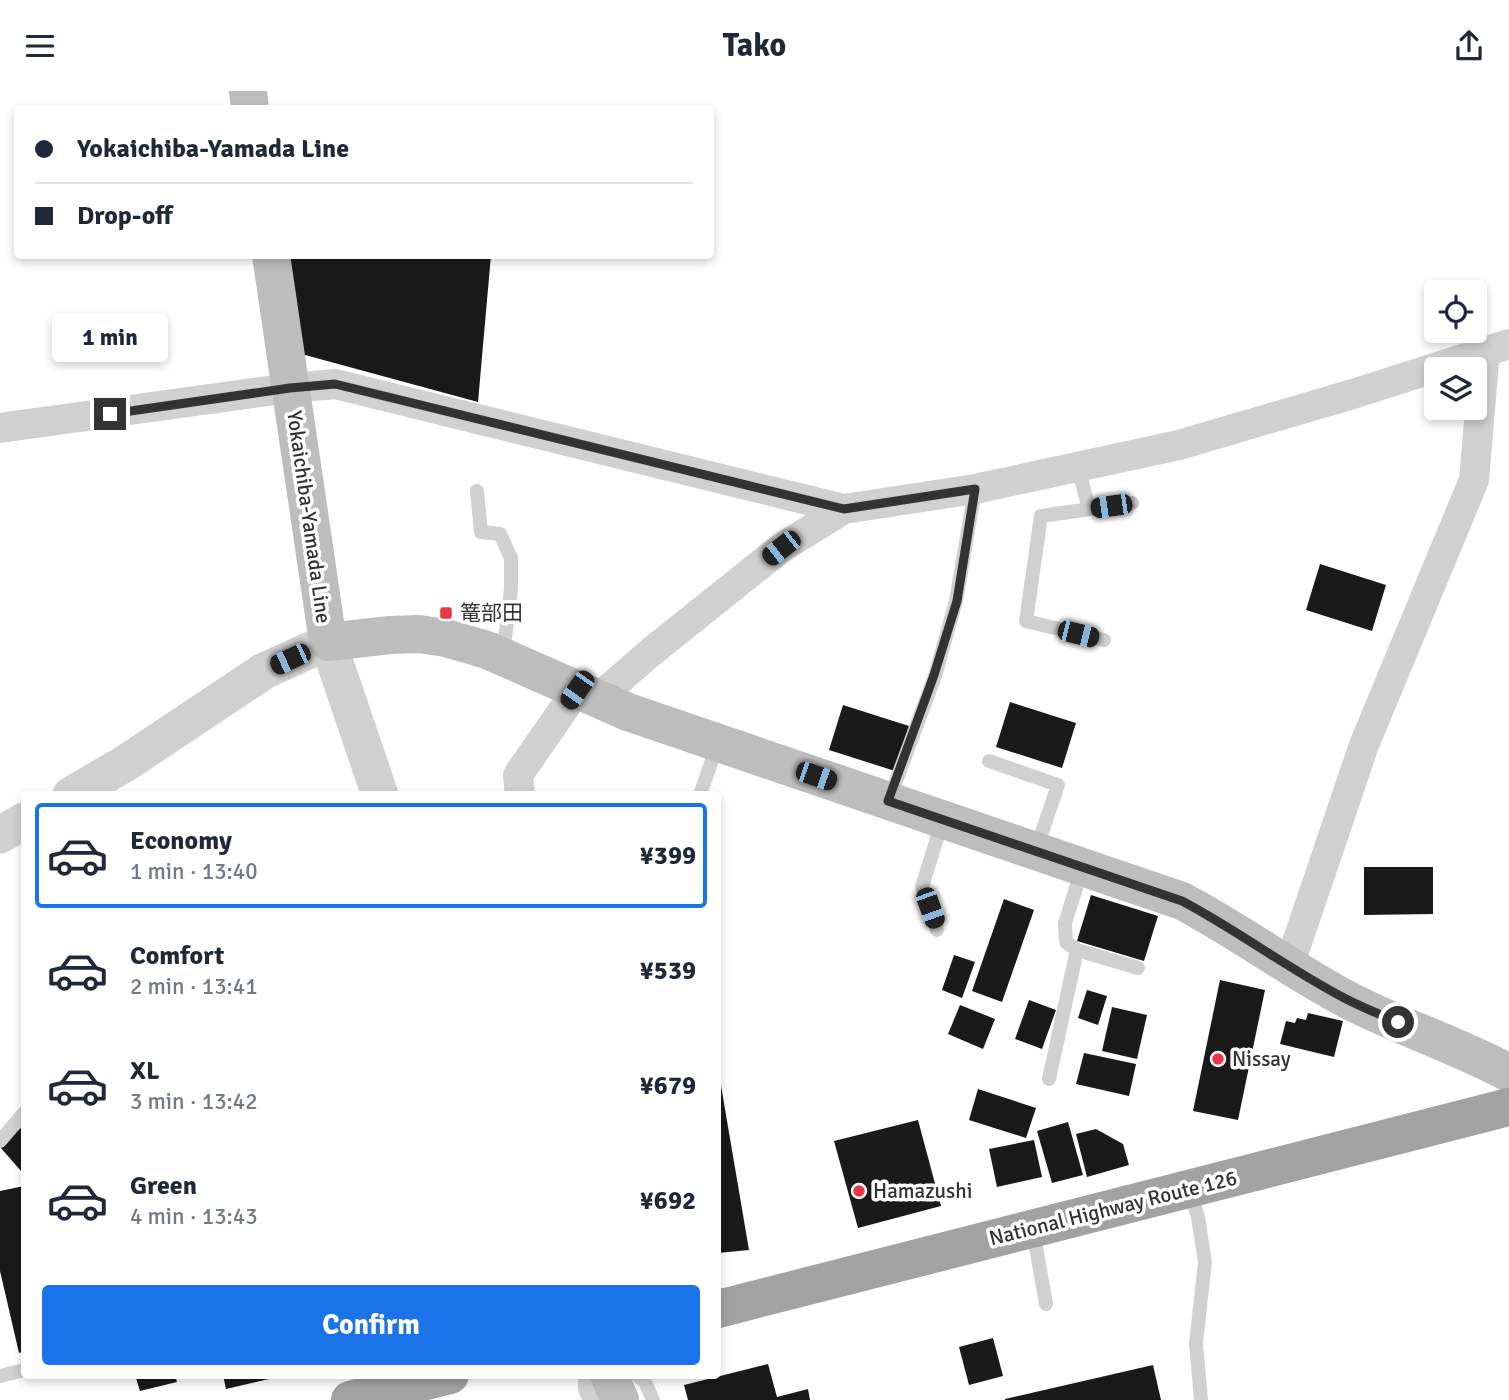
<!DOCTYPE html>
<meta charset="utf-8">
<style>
body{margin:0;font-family:Signika,"Noto Sans JP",sans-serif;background:#f6f6f7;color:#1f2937;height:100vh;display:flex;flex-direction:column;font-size:26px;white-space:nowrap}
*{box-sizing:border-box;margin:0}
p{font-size:23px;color:#747a83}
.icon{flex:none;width:38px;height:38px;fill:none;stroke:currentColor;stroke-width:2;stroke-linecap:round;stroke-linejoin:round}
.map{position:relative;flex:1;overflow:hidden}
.details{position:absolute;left:21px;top:700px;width:700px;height:588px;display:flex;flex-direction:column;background:#fff;border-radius:7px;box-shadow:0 4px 10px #0003}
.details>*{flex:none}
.top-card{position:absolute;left:14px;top:14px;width:700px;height:154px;border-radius:7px;box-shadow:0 4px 10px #0003;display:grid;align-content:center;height:154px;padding:0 21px;background:#fff}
.fabs{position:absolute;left:1424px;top:189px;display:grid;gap:14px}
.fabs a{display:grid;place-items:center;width:63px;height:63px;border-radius:7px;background:#fff;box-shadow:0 4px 10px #0003;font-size:35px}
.end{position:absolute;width:32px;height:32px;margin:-16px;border:9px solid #333;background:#fff;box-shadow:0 0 0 4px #fff}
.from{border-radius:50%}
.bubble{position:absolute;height:49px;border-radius:7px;background:#fff;box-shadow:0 4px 10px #0003;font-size:23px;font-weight:800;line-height:49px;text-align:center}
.car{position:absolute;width:21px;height:42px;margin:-21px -10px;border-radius:9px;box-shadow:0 0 5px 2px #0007;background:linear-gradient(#222 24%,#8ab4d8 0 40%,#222 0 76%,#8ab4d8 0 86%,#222 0)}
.top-card b{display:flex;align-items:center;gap:24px;height:66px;font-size:26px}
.top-card b+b{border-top:2px solid #e0e1e3}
.top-card i{width:18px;height:18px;background:#1f2937}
ul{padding:12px 0 0;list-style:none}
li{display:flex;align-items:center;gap:21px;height:105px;margin:0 14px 10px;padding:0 7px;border:4px solid transparent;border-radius:7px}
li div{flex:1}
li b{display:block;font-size:26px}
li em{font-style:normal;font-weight:800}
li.current{border-color:#1a73e8}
li>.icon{width:63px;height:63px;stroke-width:1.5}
.primary-button{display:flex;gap:14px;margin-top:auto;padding:14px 21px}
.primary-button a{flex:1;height:80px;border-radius:7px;background:#1a73e8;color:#fff;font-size:28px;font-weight:800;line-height:80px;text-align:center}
header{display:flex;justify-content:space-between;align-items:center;height:91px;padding:0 21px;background:#fff;font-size:32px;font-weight:800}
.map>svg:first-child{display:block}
</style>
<header><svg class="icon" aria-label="menu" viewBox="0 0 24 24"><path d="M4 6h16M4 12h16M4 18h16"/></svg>Tako<svg class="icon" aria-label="share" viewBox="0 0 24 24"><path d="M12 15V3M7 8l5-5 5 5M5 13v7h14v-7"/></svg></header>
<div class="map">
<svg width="1509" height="1309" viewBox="0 0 1509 1309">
<rect width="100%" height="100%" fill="#fff"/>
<g fill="#1a1a1a">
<polygon points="281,164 491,164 478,311 294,261"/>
<polygon points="1320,473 1386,494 1372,540 1306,519"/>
<polygon points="1010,611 1076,632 1062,677 996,656"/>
<polygon points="843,614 909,635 895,680 829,659"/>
<polygon points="1364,776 1433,776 1433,823 1364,824"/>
<polygon points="1091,804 1158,825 1144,870 1077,850"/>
<polygon points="1004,808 1034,819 1002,911 972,900"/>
<polygon points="954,864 975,871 962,907 942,899"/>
<polygon points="1220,889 1265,899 1238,1029 1193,1020"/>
<polygon points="1087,899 1107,905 1098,934 1078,927"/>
<polygon points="1029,909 1056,919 1042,958 1015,948"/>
<polygon points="960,914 995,928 983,958 948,943"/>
<polygon points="1112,916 1147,924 1137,968 1102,960"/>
<polygon points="1308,922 1343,930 1334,966 1280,953 1286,930 1295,932 1297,927 1306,929"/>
<polygon points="1084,962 1136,973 1129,1005 1076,993"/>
<polygon points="718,977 749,1159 718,1162"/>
<polygon points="978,998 1036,1017 1026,1047 969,1029"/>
<polygon points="918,1029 941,1115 858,1137 834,1050"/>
<polygon points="1068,1031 1083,1084 1052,1092 1037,1040"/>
<polygon points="24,1034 24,1077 21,1080 0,1056"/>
<polygon points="1096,1038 1123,1053 1129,1074 1087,1086 1076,1043"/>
<polygon points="1034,1049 1042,1086 997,1096 989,1058"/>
<polygon points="24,1095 24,1260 19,1262 0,1180 0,1100"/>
<polygon points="993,1247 1003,1285 969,1294 959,1256"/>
<polygon points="768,1273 777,1306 808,1298 810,1309 688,1309 684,1294"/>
<polygon points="1153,1274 1161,1309 1005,1309 1005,1308"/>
<polygon points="135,1284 175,1284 177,1291 140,1300"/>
<polygon points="223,1284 268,1284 269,1288 226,1298"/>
</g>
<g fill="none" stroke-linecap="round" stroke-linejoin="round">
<g stroke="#d0d0d0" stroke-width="14">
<polyline points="1078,376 1089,418"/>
<polyline points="477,400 481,441 500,443 511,467 511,498 503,564"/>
<polyline points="1104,549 1026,530 1041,425 1132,412"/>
<polyline points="989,670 1058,694 1036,759"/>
<polyline points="700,704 718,652"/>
<polyline points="889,709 935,585 956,510 975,398"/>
<polyline points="1082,778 1065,832 1066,851 1077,859 1138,877"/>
<polyline points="937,839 922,796 942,731"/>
<polyline points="1049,988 1077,859"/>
<polyline points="0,1050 24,1022"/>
<polyline points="1190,1099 1198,1126 1205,1171 1196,1252 1201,1309"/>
<polyline points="1033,1139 1046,1213"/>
<polyline points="637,1284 645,1291 653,1309"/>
<polyline points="0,1285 24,1279"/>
</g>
<g stroke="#d0d0d0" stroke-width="30">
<polyline points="0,337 290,297 335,293 844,418"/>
<polyline points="597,608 651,561 781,457 844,418 975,398 1179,354 1353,303 1509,253"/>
<polyline points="520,704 518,684 577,599"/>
<polyline points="1289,875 1364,654 1474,389 1485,260"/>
<polyline points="593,1284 593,1296 598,1309"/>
</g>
<g stroke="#d0d0d0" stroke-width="37">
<polyline points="71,704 126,672 264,580 328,551 380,704"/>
<polyline points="0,744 24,730"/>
</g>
<g stroke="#bdbdbd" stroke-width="38">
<polyline points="248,0 250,18"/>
<path d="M271,164l57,387 62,-7 29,-1 27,4 41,12 141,62 554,189c57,30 109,69 166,99 52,27 109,45 161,73"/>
<polyline points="609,1284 620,1309"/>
</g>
<g stroke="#a2a2a2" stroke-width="38">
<polyline points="718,1218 1509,1016"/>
<polyline points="350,1309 450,1284"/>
</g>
</g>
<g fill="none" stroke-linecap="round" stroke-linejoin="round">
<path stroke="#333" stroke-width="9" d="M110,323l180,-26 45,-4 509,125 131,-20 -18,112 -23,74 -46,126 294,100c57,30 109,70 166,99 16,8 33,15 50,22"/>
</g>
<g fill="#e63946" stroke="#fff" stroke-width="2.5">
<rect x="439" y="515" width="14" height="14" rx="3.5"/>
<circle cx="1218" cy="968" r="7"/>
<circle cx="859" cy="1100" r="7"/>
</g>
<g text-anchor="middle" stroke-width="7" stroke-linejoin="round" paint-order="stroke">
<g font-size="21" fill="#333" stroke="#fff">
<text transform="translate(309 426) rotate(82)" y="7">Yokaichiba-Yamada Line</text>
<text transform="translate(1113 1117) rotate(-14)" y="7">National Highway Route 126</text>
</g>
<g font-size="21" fill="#333" stroke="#fff" text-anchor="start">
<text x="460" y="529">篭部田</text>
<text x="1232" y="975">Nissay</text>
<text x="873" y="1107">Hamazushi</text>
</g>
</g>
</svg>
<div class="fabs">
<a><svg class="icon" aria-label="locate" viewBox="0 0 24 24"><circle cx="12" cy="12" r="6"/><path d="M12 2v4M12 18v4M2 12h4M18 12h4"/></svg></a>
<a><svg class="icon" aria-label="layers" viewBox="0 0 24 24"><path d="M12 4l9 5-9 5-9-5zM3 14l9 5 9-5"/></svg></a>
</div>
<i class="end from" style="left:1398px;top:931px"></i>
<i class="end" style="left:110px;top:323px"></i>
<div class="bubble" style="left:52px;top:222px;width:116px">1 min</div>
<i class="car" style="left:1111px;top:415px;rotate:262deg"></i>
<i class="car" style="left:781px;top:457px;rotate:232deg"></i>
<i class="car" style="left:1078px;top:543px;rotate:104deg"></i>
<i class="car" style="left:290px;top:568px;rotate:245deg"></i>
<i class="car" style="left:577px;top:599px;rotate:215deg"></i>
<i class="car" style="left:816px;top:685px;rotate:109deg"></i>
<i class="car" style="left:930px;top:817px;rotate:160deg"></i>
<div class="top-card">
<b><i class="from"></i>Yokaichiba-Yamada Line</b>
<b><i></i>Drop-off</b>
</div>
<section class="details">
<ul>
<li class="current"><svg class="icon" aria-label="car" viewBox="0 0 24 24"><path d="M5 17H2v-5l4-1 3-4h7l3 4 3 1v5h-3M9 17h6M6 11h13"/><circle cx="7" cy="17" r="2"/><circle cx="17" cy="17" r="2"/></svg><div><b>Economy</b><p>1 min · 13:40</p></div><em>¥399</em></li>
<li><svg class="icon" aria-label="car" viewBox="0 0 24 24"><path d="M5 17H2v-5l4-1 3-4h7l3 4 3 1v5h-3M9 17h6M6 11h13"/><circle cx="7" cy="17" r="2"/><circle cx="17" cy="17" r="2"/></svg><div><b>Comfort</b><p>2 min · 13:41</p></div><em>¥539</em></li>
<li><svg class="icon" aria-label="car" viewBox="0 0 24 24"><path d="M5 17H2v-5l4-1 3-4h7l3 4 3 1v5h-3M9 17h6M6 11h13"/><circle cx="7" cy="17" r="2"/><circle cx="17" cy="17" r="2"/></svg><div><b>XL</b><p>3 min · 13:42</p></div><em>¥679</em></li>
<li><svg class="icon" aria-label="car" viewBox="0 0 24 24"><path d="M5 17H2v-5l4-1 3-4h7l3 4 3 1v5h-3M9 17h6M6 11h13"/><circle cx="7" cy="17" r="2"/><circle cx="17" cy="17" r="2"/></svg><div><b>Green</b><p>4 min · 13:43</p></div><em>¥692</em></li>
</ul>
<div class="primary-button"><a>Confirm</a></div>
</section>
</div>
